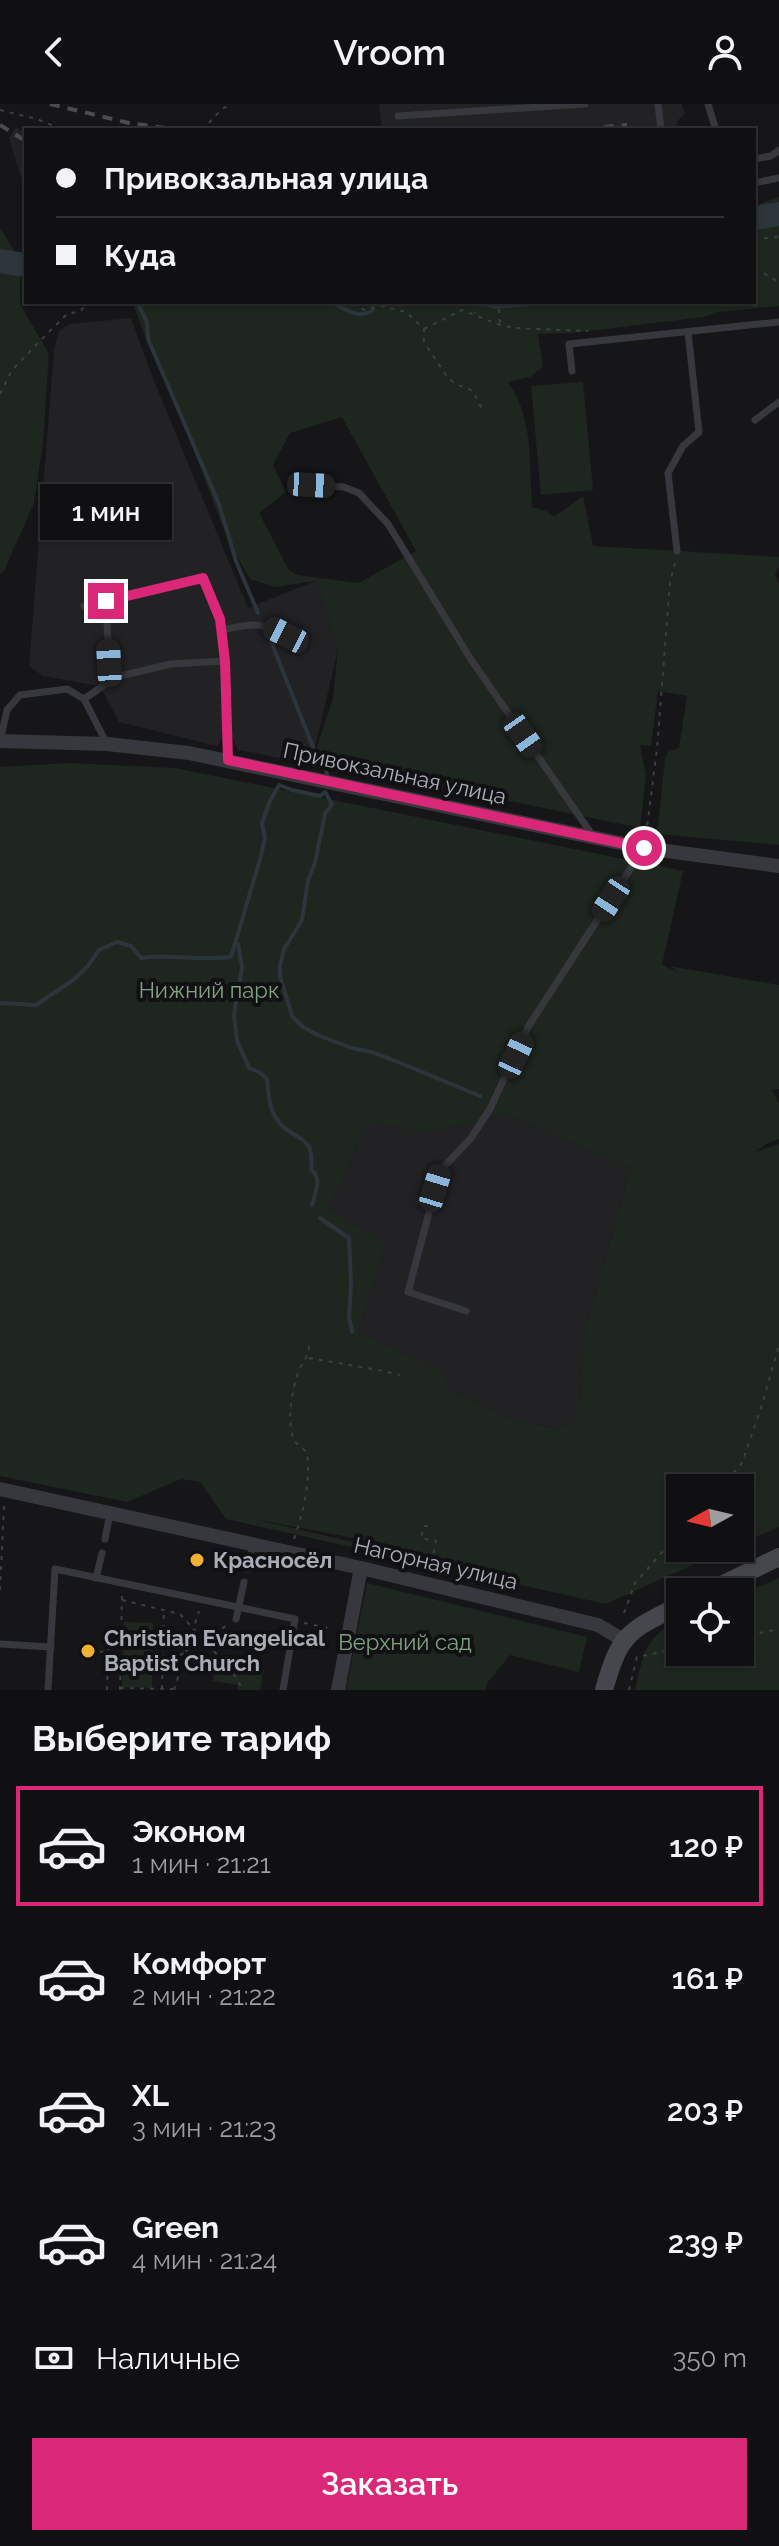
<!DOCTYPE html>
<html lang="ru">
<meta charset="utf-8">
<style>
body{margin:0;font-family:Raleway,sans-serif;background:#1e1e20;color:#f1f3f6;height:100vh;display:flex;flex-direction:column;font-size:30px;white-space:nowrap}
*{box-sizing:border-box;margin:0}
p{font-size:26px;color:#9c9d9f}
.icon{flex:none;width:44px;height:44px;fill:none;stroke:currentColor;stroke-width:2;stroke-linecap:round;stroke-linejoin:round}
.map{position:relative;height:1586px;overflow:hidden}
.panel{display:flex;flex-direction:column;background:#101012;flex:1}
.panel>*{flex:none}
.guide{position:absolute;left:24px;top:24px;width:732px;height:176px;border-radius:0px;box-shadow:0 2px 6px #0004,0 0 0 2px #303032;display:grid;align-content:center;height:176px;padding:0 32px;background:#101012}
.needle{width:52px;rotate:262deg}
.buttons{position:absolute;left:666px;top:1370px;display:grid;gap:16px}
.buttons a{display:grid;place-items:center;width:88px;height:88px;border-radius:0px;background:#101012;box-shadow:0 2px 6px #0004,0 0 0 2px #303032;font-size:40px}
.end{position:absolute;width:36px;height:36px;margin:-18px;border:10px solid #db2777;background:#fff;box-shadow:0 0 0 4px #fff}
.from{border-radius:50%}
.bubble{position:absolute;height:56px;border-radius:0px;background:#101012;box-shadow:0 2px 6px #0004,0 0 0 2px #303032;font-size:26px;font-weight:600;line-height:56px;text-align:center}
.car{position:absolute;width:24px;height:48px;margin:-24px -12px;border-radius:10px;box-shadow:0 0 6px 2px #0007;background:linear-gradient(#222 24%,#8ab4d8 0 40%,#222 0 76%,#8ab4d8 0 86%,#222 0)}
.guide b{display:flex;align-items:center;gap:28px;height:76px;font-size:30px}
.guide b+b{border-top:2px solid #303032}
.guide i{width:20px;height:20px;background:#f1f3f6}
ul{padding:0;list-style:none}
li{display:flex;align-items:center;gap:24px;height:120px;margin:0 16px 12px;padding:0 16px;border:4px solid transparent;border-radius:0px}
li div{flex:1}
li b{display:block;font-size:30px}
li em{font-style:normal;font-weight:600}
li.active{border-color:#db2777}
li>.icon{width:72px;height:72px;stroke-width:1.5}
h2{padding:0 32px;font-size:36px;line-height:96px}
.pay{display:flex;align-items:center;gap:20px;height:88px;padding:0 32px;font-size:30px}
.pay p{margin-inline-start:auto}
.primary-button{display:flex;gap:16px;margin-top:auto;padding:16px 32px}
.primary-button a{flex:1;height:92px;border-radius:0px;background:#db2777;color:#fff;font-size:32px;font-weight:600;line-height:92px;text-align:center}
header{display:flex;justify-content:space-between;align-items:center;height:104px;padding:0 32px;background:#101012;font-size:36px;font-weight:600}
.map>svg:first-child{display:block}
</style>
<header><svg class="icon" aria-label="back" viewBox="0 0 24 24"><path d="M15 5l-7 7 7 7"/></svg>Vroom<svg class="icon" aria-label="person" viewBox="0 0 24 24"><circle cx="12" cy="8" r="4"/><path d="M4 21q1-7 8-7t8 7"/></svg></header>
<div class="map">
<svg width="779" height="1586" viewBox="0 0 779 1586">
<rect width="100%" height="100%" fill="#161618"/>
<g fill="#222225">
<polygon points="379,0 682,0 685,10 677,17 678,26 382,26"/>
<polygon points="16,23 26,29 26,89 9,34"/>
<polygon points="131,214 154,277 248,504 316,477 338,545 315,644 308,646 306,659 238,646 234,637 222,635 217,642 119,618 100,582 43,572 29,562 54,246 59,227 70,220"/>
<polygon points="505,1010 631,1064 583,1233 580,1300 578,1311 572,1320 558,1325 507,1314 448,1285 444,1268 358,1227 386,1140 328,1105 363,1028 376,1018 426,1029"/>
</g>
<g fill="#1e261f" fill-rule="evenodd">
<path d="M779,93v109l-62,6 -13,5 -131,16 -35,1 5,33 -13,10 -22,5c26,36 21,83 24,125l14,4 8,6 29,-21 10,50 186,11v10l-4,8 4,9v261l-122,-11 8,-75 3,-7 11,-4 8,-52 -29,-5 -7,55 -11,-1 6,31 -6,52 -283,-59 -41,-19 17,-52 5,-49 -22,-68 -41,6 -25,-8 -22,-39 -42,-110 -41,-94 -13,-34h352l1,4 10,3 88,-7h171v-96zM342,313l74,134 -57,32 -62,-8 -9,-6 -29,-56 27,-21 -13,-27 17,-32z"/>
<polygon points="0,124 20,156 20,200 49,250 43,339 34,399 4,467 0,470"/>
<polygon points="583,278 593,386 541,391 531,282"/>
<path d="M69,659l106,5 508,103 -21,94 18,8 -11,-7 110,19v104l-7,1 7,14v35l-13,5 -11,8 24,-8v383l-39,17v-56h-60v60h50l-124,56 -380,-85 -26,-37 -19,-3 -54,23 -127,-26v-709zM505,1010l126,54 -48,169 -3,67 -8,20 -15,5 -50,-11 -59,-29 -4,-17 -86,-41 28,-87 -58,-35 35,-77 13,-10 50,11zM254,1415l131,25 1,1 -3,4z"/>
<path d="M779,1474v112h-144c8,-34 9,-54 45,-70v32h60v-57z"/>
<polygon points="367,1479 587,1533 579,1568 510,1551 488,1578 485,1586 346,1586"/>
<polygon points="124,1518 153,1519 152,1584 122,1583"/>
<polygon points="241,1563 264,1566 260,1586 237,1586 238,1581 213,1577 215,1566 239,1570"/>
</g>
<polygon fill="#2c353c" points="484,198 583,198 495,205 484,202"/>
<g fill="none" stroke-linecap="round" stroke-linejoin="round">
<g stroke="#2c353c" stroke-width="4">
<polyline points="137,198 147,218 148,235 219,400 236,457 258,509"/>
<path d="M332,198c12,7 28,18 41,8l-2,-8"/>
<polyline points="319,200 324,198"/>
<polyline points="268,530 315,648 324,657 327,670"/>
<path d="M238,840l4,23 -8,48 3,26 12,27 10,4 8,7c1,13 2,28 9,39 15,24 40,14 35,51 12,12 4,21 1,36"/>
<path d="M0,899l36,2 37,-25 15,-14 11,-16 18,-8 14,4 10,12c30,-4 60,3 90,-1l30,-101 4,-18 -3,-15 8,-22 9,-16 13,5 28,6 5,-4 7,12 -7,10 -10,49 -7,17 -6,40 -18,29 -4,16v11l12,40 11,11 17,9 32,12 20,4 31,12 77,32"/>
<polyline points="320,1114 349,1134 351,1181 349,1213 352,1228"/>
</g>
<g stroke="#2c353c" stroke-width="24">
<polyline points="754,114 779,110"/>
<polyline points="0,157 26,161"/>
</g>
<g stroke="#3d3f44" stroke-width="2" stroke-dasharray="4 6" stroke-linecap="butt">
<polyline points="0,6 37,15 63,26"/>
<polyline points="202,26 222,5 231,0"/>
<polyline points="754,135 779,133"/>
<polyline points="754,168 765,170 779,178"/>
<polyline points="354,198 364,206 382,202 406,208 424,225 424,238 448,274 456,280 473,287 483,307"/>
<polyline points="405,198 405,206"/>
<polyline points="474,198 475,209"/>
<polyline points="499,205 500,219"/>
<polyline points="424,225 462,206 500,221 514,224 588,227"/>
<polyline points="0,290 12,266 37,240 67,210 81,207 86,198"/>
<polyline points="646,731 657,645 670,478 675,459"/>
<polyline points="309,1254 384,1267 400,1271"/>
<polyline points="720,1384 742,1359 762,1301 779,1241"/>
<polyline points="428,1422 424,1422 421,1434 436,1437 430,1467"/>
<path d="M294,1435c9,-26 17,-58 13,-86 -4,-5 -10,-8 -13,-13 -8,-21 -2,-50 5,-70 4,-9 9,-12 10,-23l-3,-3"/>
<polyline points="0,1486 4,1402"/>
<polyline points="122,1496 180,1510 232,1567 243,1586"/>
<polyline points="624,1509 635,1479 680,1428"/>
<polyline points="304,1519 333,1525"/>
<polyline points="740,1533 779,1525"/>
<polyline points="100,1548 120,1548"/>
<polyline points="163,1562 229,1520"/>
<polyline points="120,1584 173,1585"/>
<polyline points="162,1585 164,1506"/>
<polyline points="107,1586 108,1548 111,1529"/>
<polyline points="120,1586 122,1491"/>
<polyline points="174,1586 199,1507"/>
<polyline points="629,1586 637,1553 680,1544"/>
</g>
<g stroke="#37383d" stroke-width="7">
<polyline points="658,0 661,26"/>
<polyline points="708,0 716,26"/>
<polyline points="398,12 585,0"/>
<polyline points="754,55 771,52 779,46"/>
<polyline points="754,79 779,74"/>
<polyline points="572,267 569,240 779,218"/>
<polyline points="755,316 779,298"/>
<polyline points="311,381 344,383 359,389 388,420 470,554 593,732"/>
<polyline points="677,447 668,369 683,342 699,328 688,228"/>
<polyline points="106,497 109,559 116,573"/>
<polyline points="84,502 203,474 220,515 225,557 228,656"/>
<path d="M222,526c28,-6 38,-9 64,5"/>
<polyline points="84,595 116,573 171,560 225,557"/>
<polyline points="0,637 7,606 20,591 67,585 84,595 107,640"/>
<polyline points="466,1207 408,1188 440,1067 471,1034 490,1005 528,923 644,744"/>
<polyline points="105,1435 110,1409"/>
<polyline points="247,1465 253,1440"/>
<polyline points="96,1474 102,1449"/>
<polyline points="236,1515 244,1478"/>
<polyline points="0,1540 51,1543"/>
<polyline points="48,1586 55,1465 295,1515 283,1586"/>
</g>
<g stroke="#37383d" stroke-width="14">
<polyline points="0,637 107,640 189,649 644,744 779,762"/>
<polyline points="0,1385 361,1464 569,1514 598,1521 623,1536"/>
<polyline points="338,1586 361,1464"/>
</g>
<g stroke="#45474d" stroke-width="18">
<polyline points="707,1488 779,1453"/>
<path d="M604,1586c16,-57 24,-59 76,-85"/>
</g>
<g stroke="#4a4c52" stroke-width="4" stroke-dasharray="10 8" stroke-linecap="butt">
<polyline points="50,0 129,19 180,26"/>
<polyline points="0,21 26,37"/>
<polyline points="568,26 627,21"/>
</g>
</g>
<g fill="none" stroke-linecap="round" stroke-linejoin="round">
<polyline stroke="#db2777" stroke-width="10" points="106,497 203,474 220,515 225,557 228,656 644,744"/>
</g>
<g fill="#f2b134" stroke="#111113" stroke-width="3">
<circle cx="197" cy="1456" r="8"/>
<circle cx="88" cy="1547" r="8"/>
</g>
<g text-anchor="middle" stroke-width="8" stroke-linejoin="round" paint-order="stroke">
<g font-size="22" fill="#a8adb8" stroke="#111113">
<text transform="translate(395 669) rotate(12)" y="8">Привокзальная улица</text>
<text transform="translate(436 1459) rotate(13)" y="8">Нагорная улица</text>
</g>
<g font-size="22" fill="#7fa381" stroke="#111113">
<text x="209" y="894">Нижний парк</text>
<text x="405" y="1546">Верхний сад</text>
</g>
<g font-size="22" font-weight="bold" fill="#a8adb8" stroke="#111113" text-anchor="start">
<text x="213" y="1464">Красносёл</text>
<text x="104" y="1542">Christian Evangelical<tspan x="104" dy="25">Baptist Church</tspan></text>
</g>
</g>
</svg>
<div class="buttons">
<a><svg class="needle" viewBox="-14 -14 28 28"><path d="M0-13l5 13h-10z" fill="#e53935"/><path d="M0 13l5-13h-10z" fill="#9c9d9f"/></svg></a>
<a><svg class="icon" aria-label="locate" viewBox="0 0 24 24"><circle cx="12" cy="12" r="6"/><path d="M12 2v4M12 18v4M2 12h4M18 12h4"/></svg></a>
</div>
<i class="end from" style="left:644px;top:744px"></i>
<i class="end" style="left:106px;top:497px"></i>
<div class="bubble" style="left:40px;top:380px;width:132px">1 мин</div>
<i class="car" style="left:311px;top:381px;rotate:93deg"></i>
<i class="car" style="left:286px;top:531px;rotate:297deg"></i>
<i class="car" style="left:109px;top:559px;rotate:357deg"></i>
<i class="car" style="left:523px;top:631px;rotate:145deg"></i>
<i class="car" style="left:611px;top:795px;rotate:213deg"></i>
<i class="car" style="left:516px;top:951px;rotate:25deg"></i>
<i class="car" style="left:435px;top:1084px;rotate:17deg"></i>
<div class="guide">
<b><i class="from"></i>Привокзальная улица</b>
<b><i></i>Куда</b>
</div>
</div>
<section class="panel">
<h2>Выберите тариф</h2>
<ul>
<li class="active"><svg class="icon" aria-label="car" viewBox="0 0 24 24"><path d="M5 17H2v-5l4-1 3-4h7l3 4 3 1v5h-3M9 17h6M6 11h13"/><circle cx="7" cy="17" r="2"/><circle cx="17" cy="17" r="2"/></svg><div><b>Эконом</b><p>1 мин · 21:21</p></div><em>120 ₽</em></li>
<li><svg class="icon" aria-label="car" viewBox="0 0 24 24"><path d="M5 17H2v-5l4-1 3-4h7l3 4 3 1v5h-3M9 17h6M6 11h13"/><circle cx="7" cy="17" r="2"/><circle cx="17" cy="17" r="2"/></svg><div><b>Комфорт</b><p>2 мин · 21:22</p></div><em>161 ₽</em></li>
<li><svg class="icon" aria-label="car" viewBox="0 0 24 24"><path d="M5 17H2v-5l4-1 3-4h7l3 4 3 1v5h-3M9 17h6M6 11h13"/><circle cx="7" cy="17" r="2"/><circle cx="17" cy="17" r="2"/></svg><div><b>XL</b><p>3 мин · 21:23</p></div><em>203 ₽</em></li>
<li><svg class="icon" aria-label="car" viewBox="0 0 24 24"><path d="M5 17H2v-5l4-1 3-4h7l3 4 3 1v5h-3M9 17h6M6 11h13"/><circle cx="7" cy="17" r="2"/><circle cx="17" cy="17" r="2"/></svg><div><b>Green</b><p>4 мин · 21:24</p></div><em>239 ₽</em></li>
</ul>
<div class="pay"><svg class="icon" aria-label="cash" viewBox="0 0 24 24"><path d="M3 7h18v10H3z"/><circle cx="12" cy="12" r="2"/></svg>Наличные<p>350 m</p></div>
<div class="primary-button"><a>Заказать</a></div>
</section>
